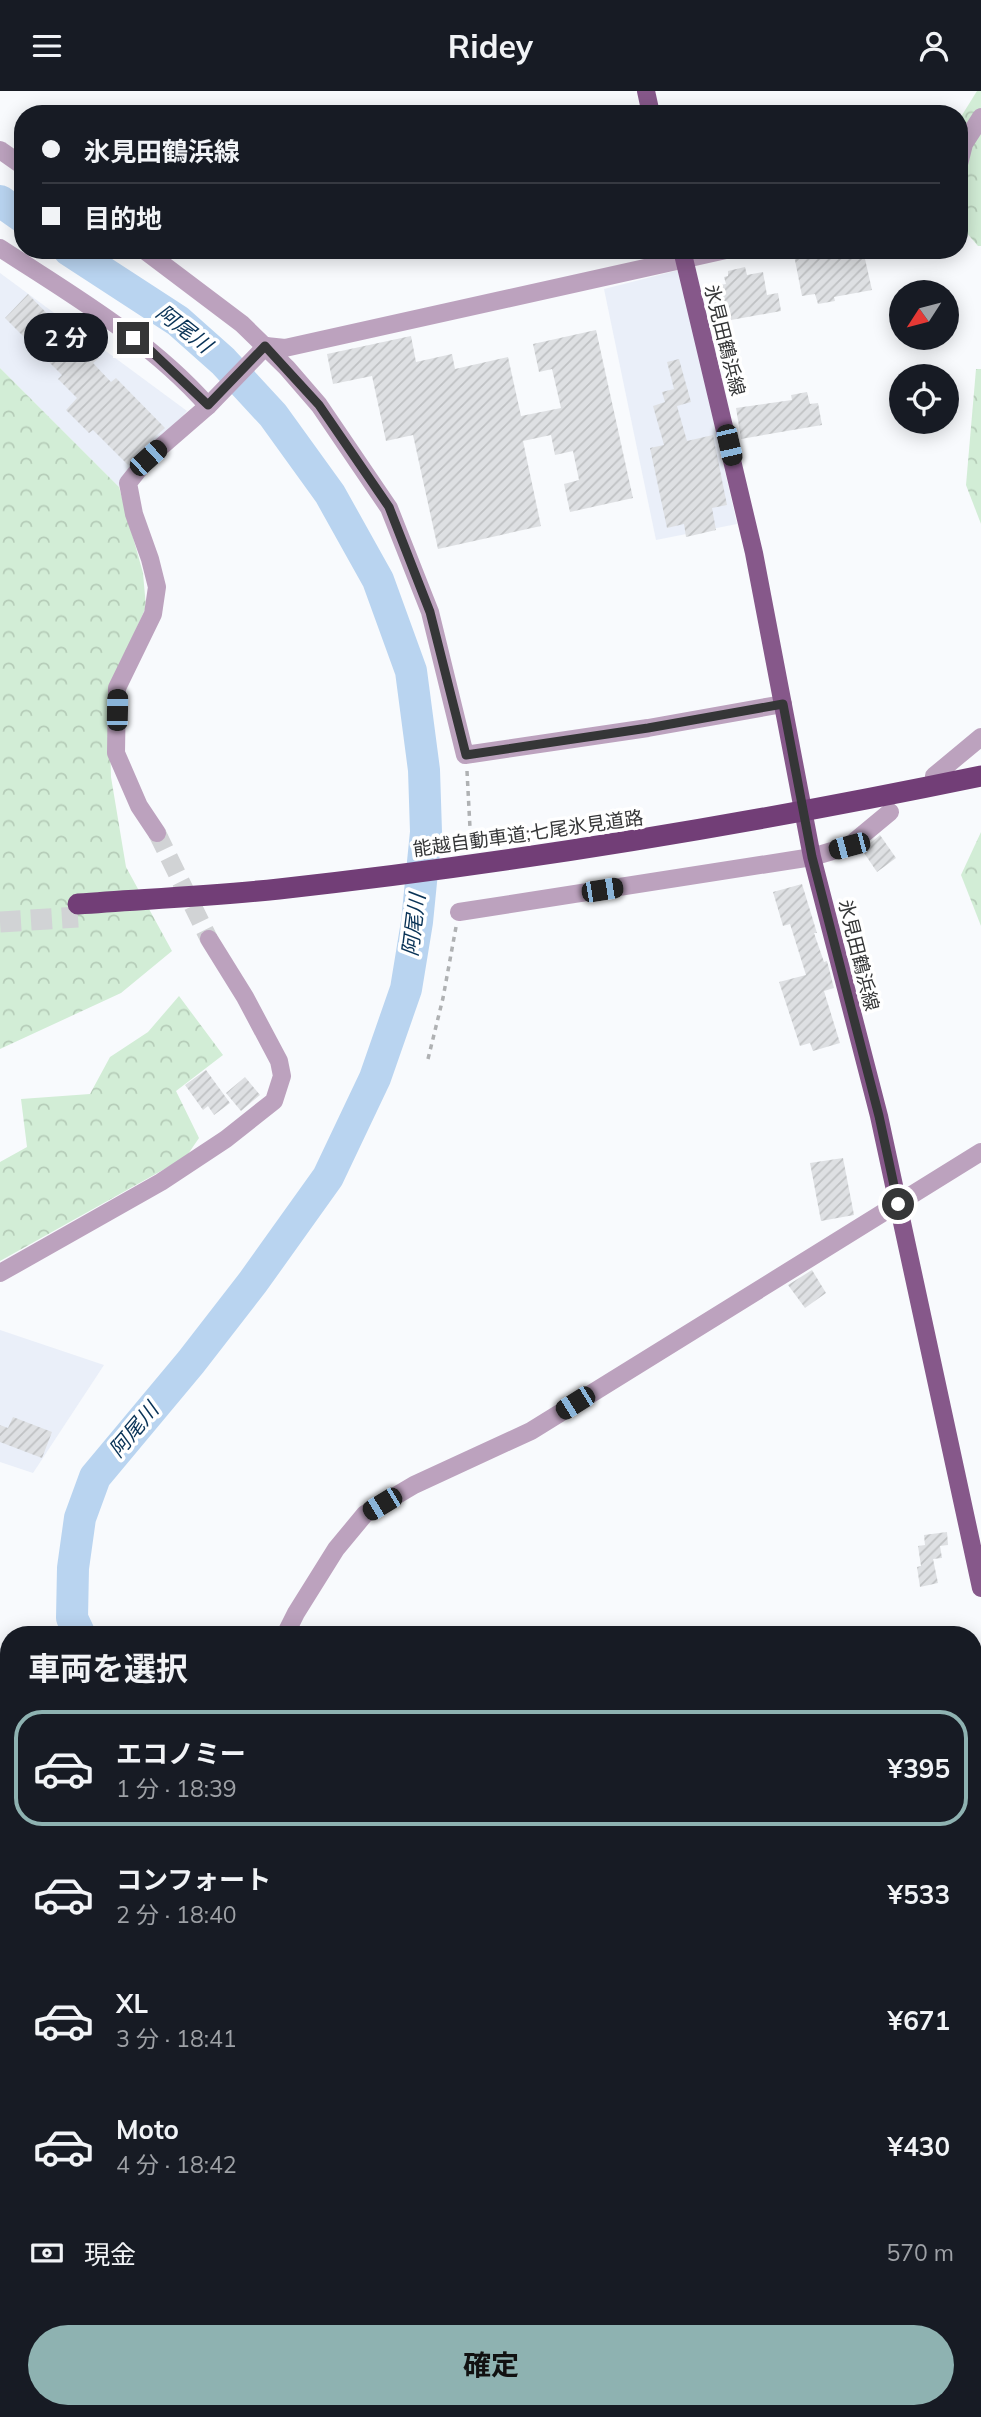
<!DOCTYPE html>
<html lang="ja">
<meta charset="utf-8">
<style>
body{margin:0;font-family:Mulish,"Noto Sans JP",sans-serif;background:#242831;color:#f1f3f6;height:100vh;display:flex;flex-direction:column;font-size:26px;white-space:nowrap}
*{box-sizing:border-box;margin:0}
p{font-size:23px;color:#9ea1a6}
.icon{flex:none;width:38px;height:38px;fill:none;stroke:currentColor;stroke-width:2;stroke-linecap:round;stroke-linejoin:round}
.map{position:relative;flex:1;overflow:hidden}
.drawer{position:absolute;left:0px;top:1535px;width:982px;height:793px;display:flex;flex-direction:column;background:#171b24;border-radius:28px 28px 0 0;box-shadow:0 4px 18px #0003}
.drawer>*{flex:none}
.top-card{position:absolute;left:14px;top:14px;width:954px;height:154px;border-radius:28px;box-shadow:0 4px 18px #0003;display:grid;align-content:center;height:154px;padding:0 28px;background:#171b24}
.needle{width:46px;rotate:234deg}
.fabs{position:absolute;left:889px;top:189px;display:grid;gap:14px}
.fabs a{display:grid;place-items:center;width:70px;height:70px;border-radius:50%;background:#171b24;box-shadow:0 4px 18px #0003;font-size:35px}
.end{position:absolute;width:32px;height:32px;margin:-16px;border:9px solid #353637;background:#fff;box-shadow:0 0 0 4px #fff}
.from{border-radius:50%}
.bubble{position:absolute;height:49px;border-radius:24px;background:#171b24;box-shadow:0 4px 18px #0003;font-size:23px;font-weight:700;line-height:49px;text-align:center}
.car{position:absolute;width:21px;height:42px;margin:-21px -10px;border-radius:9px;box-shadow:0 0 5px 2px #0007;background:linear-gradient(#222 24%,#8ab4d8 0 40%,#222 0 76%,#8ab4d8 0 86%,#222 0)}
.top-card b{display:flex;align-items:center;gap:24px;height:66px;font-size:26px}
.top-card b+b{border-top:2px solid #363941}
.top-card i{width:18px;height:18px;background:#f1f3f6}
ul{padding:0;list-style:none}
li{display:flex;align-items:center;gap:21px;height:116px;margin:0 14px 10px;padding:0 14px;border:4px solid transparent;border-radius:28px}
li div{flex:1}
li b{display:block;font-size:26px}
li em{font-style:normal;font-weight:700}
li.on{border-color:#8eb2b1}
li>.icon{width:63px;height:63px;stroke-width:1.5}
h2{padding:0 28px;font-size:32px;line-height:84px}
.pay{display:flex;align-items:center;gap:18px;height:77px;padding:0 28px;font-size:26px}
.pay p{margin-inline-start:auto}
.primary-button{display:flex;gap:14px;margin-top:auto;padding:14px 28px}
.primary-button a{flex:1;height:80px;border-radius:42px;background:#8eb2b1;color:#111;font-size:28px;font-weight:700;line-height:80px;text-align:center}
header{display:flex;justify-content:space-between;align-items:center;height:91px;padding:0 28px;background:#171b24;font-size:32px;font-weight:700}
.map>svg:first-child{display:block}
</style>
<header><svg class="icon" aria-label="menu" viewBox="0 0 24 24"><path d="M4 6h16M4 12h16M4 18h16"/></svg>Ridey<svg class="icon" aria-label="person" viewBox="0 0 24 24"><circle cx="12" cy="8" r="4"/><path d="M4 21q1-7 8-7t8 7"/></svg></header>
<div class="map">
<svg width="981" height="2326" viewBox="0 0 981 2326">
<defs>
<pattern id="forest-crowns" width="20" height="18" patternUnits="userSpaceOnUse" patternTransform="scale(1.75)"><rect width="20" height="18" fill="#d2edd6"/><path d="M2 6a3 3 0 1 1 6 0M12 15a3 3 0 1 1 6 0" fill="none" stroke="#b5ccb8"/></pattern>
<pattern id="building-hatch" width="6" height="6" patternUnits="userSpaceOnUse" patternTransform="scale(1.75)"><rect width="6" height="6" fill="#dee0e3"/><path d="M-1 1l2-2M0 6l6-6M5 7l2-2" fill="none" stroke="#bfc1c3"/></pattern>
</defs>
<rect width="100%" height="100%" fill="#f8fafd"/>
<g fill="#eaeff9">
<polygon points="679,179 737,433 656,449 604,198"/>
<polygon points="0,182 187,320 119,396 0,277"/>
<polygon points="0,1239 104,1274 33,1382 0,1371"/>
</g>
<g fill="url(#forest-crowns)">
<polygon points="977,0 981,0 981,155 978,155 959,133 959,29"/>
<polygon points="0,277 119,396 143,482 146,516 109,598 111,686 126,776 172,860 121,902 0,958"/>
<polygon points="976,278 981,278 981,433 966,394"/>
<polygon points="981,741 981,835 961,784"/>
<polygon points="179,905 223,964 176,1000 199,1047 186,1066 0,1170 0,1071 27,1056 21,1008 90,1003 110,966 148,941"/>
<polygon points="981,2276 981,2326 866,2326 869,2319 973,2319 973,2279"/>
</g>
<g fill="none" stroke-linecap="round" stroke-linejoin="round">
<g stroke="#b9d4f0" stroke-width="32">
<polyline points="0,110 23,126"/>
<polyline points="69,159 178,230 223,270 273,324 330,403 378,489 411,580 424,679 426,741 417,831 406,898 375,987 328,1086 253,1191 191,1271 95,1386 80,1427 73,1477 72,1527 80,1544"/>
<polyline points="602,2326 605,2319"/>
</g>
</g>
<g fill="url(#building-hatch)">
<polygon points="793,159 863,159 872,199 834,206 835,210 818,213 815,203 802,205"/>
<polygon points="745,176 747,184 763,181 767,204 778,202 781,220 731,229 730,224 713,227 707,196 726,193 724,186 728,185 728,180"/>
<polygon points="28,203 77,253 81,249 99,267 93,272 111,291 116,287 165,337 141,358 128,374 93,339 89,342 66,319 77,307 58,288 62,284 5,227"/>
<polygon points="596,239 633,407 570,421 564,393 579,389 573,360 555,364 551,344 523,350 541,435 438,458 413,344 386,350 372,285 333,293 327,263 411,245 416,271 452,263 455,278 508,266 521,325 561,317 552,278 539,281 533,253"/>
<polygon points="679,268 691,311 677,315 687,350 713,344 727,414 712,417 716,439 686,446 684,433 667,437 650,357 664,354 653,315 665,311 662,301 674,298 667,271"/>
<polygon points="807,301 810,313 818,312 822,334 741,348 736,317 792,309 791,304"/>
<polygon points="880,744 896,767 877,781 862,759"/>
<polygon points="802,793 817,842 814,842 824,871 827,870 834,897 824,900 840,952 813,960 810,952 800,955 779,891 806,884 790,833 783,835 773,801"/>
<polygon points="206,979 230,1012 214,1024 208,1015 203,1019 185,994"/>
<polygon points="245,986 260,1004 241,1020 226,1002"/>
<polygon points="843,1067 854,1124 821,1130 810,1072"/>
<polygon points="812,1179 826,1202 805,1217 788,1194"/>
<polygon points="13,1326 52,1341 42,1367 0,1351 0,1334 8,1337"/>
<polygon points="947,1441 948,1454 940,1455 942,1467 933,1468 938,1492 920,1496 917,1476 921,1475 918,1455 925,1454 924,1444"/>
</g>
<g fill="none" stroke-linecap="round" stroke-linejoin="round">
<polyline stroke="#d1d3d5" stroke-width="18" stroke-dasharray="18 9" stroke-linecap="butt" points="157,742 209,848"/>
<polyline stroke="#d1d3d5" stroke-width="21" stroke-dasharray="21 10" stroke-linecap="butt" points="0,831 78,826"/>
<g stroke="#afb1b3" stroke-width="3.5" stroke-dasharray="5 5" stroke-linecap="butt">
<polyline points="467,680 471,756"/>
<polyline points="428,968 443,907 456,836"/>
</g>
<g stroke="#bca2be" stroke-width="18">
<polyline points="0,59 23,75"/>
<polyline points="959,73 964,53 981,26"/>
<path d="M0,157c72,47 150,92 208,158"/>
<polyline points="144,159 242,233 287,277 319,314 389,417 430,521 465,664 648,637 783,613"/>
<polyline points="266,255 285,257 726,159"/>
<polyline points="934,685 981,646"/>
<polyline points="157,742 139,715 116,662 117,597 153,523 157,496 150,468 134,423 128,392 148,367 208,315 266,255"/>
<polyline points="459,821 812,766 849,755 890,721"/>
<polyline points="0,1182 161,1091 226,1048 274,1010 282,985 279,970 245,906 209,848"/>
<polyline points="285,1544 296,1522 336,1458 365,1423 414,1394 531,1340 981,1061"/>
<polyline points="0,1675 9,1687"/>
<polyline points="973,1771 981,1771"/>
<polyline points="0,1873 9,1871"/>
<polyline points="0,2004 9,1991"/>
<polyline points="973,2048 981,2052"/>
<polyline points="973,2169 981,2164"/>
<polyline points="0,2171 9,2167"/>
</g>
<g stroke="#86588a" stroke-width="18">
<polyline points="646,0 651,23"/>
<polyline points="682,159 754,462 812,766 879,1025 981,1497"/>
<polyline points="973,1840 981,1815"/>
<polyline points="798,2326 801,2319"/>
</g>
<path stroke="#723e77" stroke-width="21" d="M78,813c67,-5 134,-8 201,-15 236,-26 470,-65 702,-113"/>
</g>
<g fill="none" stroke-linecap="round" stroke-linejoin="round">
<polyline stroke="#353637" stroke-width="9" points="133,247 151,260 208,314 265,255 319,314 389,416 430,521 466,664 648,637 783,613 812,766 879,1025 898,1113"/>
</g>
<g text-anchor="middle" stroke-width="7" stroke-linejoin="round" paint-order="stroke">
<g font-size="19" fill="#353637" stroke="#fff">
<text transform="translate(725 249) rotate(76)" y="7">氷見田鶴浜線</text>
<text transform="translate(528 742) rotate(-8)" y="7">能越自動車道;七尾氷見道路</text>
<text transform="translate(859 864) rotate(76)" y="7">氷見田鶴浜線</text>
</g>
<g font-size="21" font-style="italic" fill="#083256" stroke="#fff">
<text transform="translate(184 238) rotate(38)" y="7">阿尾川</text>
<text transform="translate(414 834) rotate(-83)" y="7">阿尾川</text>
<text transform="translate(134 1339) rotate(-50)" y="7">阿尾川</text>
</g>
</g>
</svg>
<div class="fabs">
<a><svg class="needle" viewBox="-14 -14 28 28"><path d="M0-13l5 13h-10z" fill="#e53935"/><path d="M0 13l5-13h-10z" fill="#9ea1a6"/></svg></a>
<a><svg class="icon" aria-label="locate" viewBox="0 0 24 24"><circle cx="12" cy="12" r="6"/><path d="M12 2v4M12 18v4M2 12h4M18 12h4"/></svg></a>
</div>
<i class="end from" style="left:898px;top:1113px"></i>
<i class="end" style="left:133px;top:247px"></i>
<div class="bubble" style="left:24px;top:222px;width:84px">2 分</div>
<i class="car" style="left:729px;top:354px;rotate:167deg"></i>
<i class="car" style="left:148px;top:367px;rotate:48deg"></i>
<i class="car" style="left:117px;top:619px;rotate:1deg"></i>
<i class="car" style="left:849px;top:755px;rotate:255deg"></i>
<i class="car" style="left:602px;top:799px;rotate:81deg"></i>
<i class="car" style="left:575px;top:1312px;rotate:238deg"></i>
<i class="car" style="left:382px;top:1413px;rotate:239deg"></i>
<div class="top-card">
<b><i class="from"></i>氷見田鶴浜線</b>
<b><i></i>目的地</b>
</div>
<section class="drawer">
<h2>車両を選択</h2>
<ul>
<li class="on"><svg class="icon" aria-label="car" viewBox="0 0 24 24"><path d="M5 17H2v-5l4-1 3-4h7l3 4 3 1v5h-3M9 17h6M6 11h13"/><circle cx="7" cy="17" r="2"/><circle cx="17" cy="17" r="2"/></svg><div><b>エコノミー</b><p>1 分 · 18:39</p></div><em>¥395</em></li>
<li><svg class="icon" aria-label="car" viewBox="0 0 24 24"><path d="M5 17H2v-5l4-1 3-4h7l3 4 3 1v5h-3M9 17h6M6 11h13"/><circle cx="7" cy="17" r="2"/><circle cx="17" cy="17" r="2"/></svg><div><b>コンフォート</b><p>2 分 · 18:40</p></div><em>¥533</em></li>
<li><svg class="icon" aria-label="car" viewBox="0 0 24 24"><path d="M5 17H2v-5l4-1 3-4h7l3 4 3 1v5h-3M9 17h6M6 11h13"/><circle cx="7" cy="17" r="2"/><circle cx="17" cy="17" r="2"/></svg><div><b>XL</b><p>3 分 · 18:41</p></div><em>¥671</em></li>
<li><svg class="icon" aria-label="car" viewBox="0 0 24 24"><path d="M5 17H2v-5l4-1 3-4h7l3 4 3 1v5h-3M9 17h6M6 11h13"/><circle cx="7" cy="17" r="2"/><circle cx="17" cy="17" r="2"/></svg><div><b>Moto</b><p>4 分 · 18:42</p></div><em>¥430</em></li>
</ul>
<div class="pay"><svg class="icon" aria-label="cash" viewBox="0 0 24 24"><path d="M3 7h18v10H3z"/><circle cx="12" cy="12" r="2"/></svg>現金<p>570 m</p></div>
<div class="primary-button"><a>確定</a></div>
</section>
</div>
